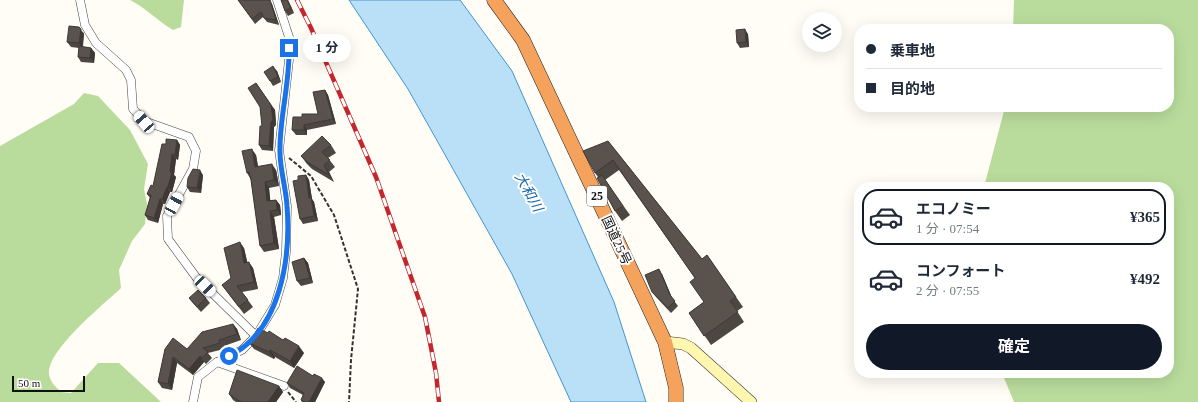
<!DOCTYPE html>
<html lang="ja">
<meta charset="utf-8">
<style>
body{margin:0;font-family:"Times New Roman","Noto Sans JP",serif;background:#f6f6f7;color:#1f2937;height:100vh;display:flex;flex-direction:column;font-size:15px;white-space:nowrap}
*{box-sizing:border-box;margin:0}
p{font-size:13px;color:#747a83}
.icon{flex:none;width:22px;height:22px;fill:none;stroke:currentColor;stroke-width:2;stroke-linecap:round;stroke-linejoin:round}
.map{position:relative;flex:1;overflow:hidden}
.details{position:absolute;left:854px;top:182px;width:320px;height:196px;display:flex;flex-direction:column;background:#fff;border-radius:16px;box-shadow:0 4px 16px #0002}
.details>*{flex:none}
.top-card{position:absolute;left:854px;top:24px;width:320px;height:88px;border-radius:16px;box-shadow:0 4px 16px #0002;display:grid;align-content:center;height:88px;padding:0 12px;background:#fff}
.fabs{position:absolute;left:802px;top:12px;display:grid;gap:8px}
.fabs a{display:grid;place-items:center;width:40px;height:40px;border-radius:50%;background:#fff;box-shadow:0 4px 16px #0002;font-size:20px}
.scale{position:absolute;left:12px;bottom:10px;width:73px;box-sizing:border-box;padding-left:4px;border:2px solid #111;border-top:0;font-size:11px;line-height:14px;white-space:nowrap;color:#111;-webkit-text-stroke:3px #fff;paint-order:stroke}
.end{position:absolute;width:18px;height:18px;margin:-9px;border:5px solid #1a73e8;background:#fff;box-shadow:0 0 0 2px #fff}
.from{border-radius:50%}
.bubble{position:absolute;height:28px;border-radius:14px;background:#fff;box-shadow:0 4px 16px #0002;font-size:13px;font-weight:700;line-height:28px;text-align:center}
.car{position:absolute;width:12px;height:24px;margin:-12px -6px;border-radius:5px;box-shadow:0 0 3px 1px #0007;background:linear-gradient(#fff 24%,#345 0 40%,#fff 0 76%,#345 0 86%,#fff 0)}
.top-card b{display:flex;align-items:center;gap:14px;height:38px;font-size:15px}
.top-card b+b{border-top:1px solid #e0e1e3}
.top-card i{width:10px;height:10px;background:#1f2937}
ul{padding:7px 0 0;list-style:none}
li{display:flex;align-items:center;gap:12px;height:56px;margin:0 8px 6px;padding:0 4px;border:2px solid transparent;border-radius:16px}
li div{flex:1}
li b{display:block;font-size:15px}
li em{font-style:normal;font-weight:700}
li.current{border-color:#111827}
li>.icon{width:36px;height:36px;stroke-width:1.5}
.primary-button{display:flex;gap:8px;margin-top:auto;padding:8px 12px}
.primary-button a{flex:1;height:46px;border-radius:24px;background:#111827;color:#fff;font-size:16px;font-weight:700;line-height:46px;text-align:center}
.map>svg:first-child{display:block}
</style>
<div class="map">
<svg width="1198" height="402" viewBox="0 0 1198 402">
<rect width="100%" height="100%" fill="#fffdf5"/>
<g fill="#b9dc9c">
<path d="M130,0h54l-3,27 -8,3c-15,-9 -27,-22 -43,-30z"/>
<polygon points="1014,0 1198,0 1198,402 1014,402 1002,373 1169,373 1169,187 984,187 1005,107 1169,107 1169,29 1013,29"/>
<path d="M84,93l14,3 32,34 18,34 -4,25 3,15 -2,20 -13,17 -13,29 2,18c-18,17 -74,62 -72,86 1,8 7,13 12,18l10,1 27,-30h21l42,39h-161v-256l74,-42z"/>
</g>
<polygon fill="#b9e0f7" stroke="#3f96cf" points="349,0 460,0 512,71 614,302 646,402 571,402 512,274 408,89"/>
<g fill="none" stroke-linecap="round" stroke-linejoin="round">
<defs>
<g id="street">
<polyline points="80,0 85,25 96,43 126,70 131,80 133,109 144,121 189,137 196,151 193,169 167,216 168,239 196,277 256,336"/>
<polyline points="217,362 242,350 256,336 275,305 283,278 286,252 287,206 279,150 289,60 289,37 277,0"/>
<polyline points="193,402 198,377 217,362 284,386"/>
</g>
<polyline id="secondary" points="665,342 683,344 691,348 751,402"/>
<polyline id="highway" points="494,0 523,40 665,342 676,388 676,402"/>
</defs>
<use href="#street" stroke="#444" stroke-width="9"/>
<use href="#secondary" stroke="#333" stroke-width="12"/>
<use href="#highway" stroke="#222" stroke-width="15"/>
<g stroke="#333" stroke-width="2" stroke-dasharray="4 2" stroke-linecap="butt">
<polyline points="289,158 311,176 334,215 358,289 351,360 349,402"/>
<polyline points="288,392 296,402"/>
</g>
<use href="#street" stroke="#fff" stroke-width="8"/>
<use href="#secondary" stroke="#fff6b0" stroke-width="11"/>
<use href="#highway" stroke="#f5a25d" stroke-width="14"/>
<defs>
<polyline id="rail" points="297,0 311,28 376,177 425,317 436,373 439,402"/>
</defs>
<use href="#rail" stroke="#c4262e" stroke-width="4.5"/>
<use href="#rail" stroke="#fff" stroke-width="3" stroke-dasharray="9" stroke-linecap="butt"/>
</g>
<g fill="#4d4742">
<polygon points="238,0 272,4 279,25 267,22 263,17 255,24"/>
<polygon points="288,0 294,13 288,16 285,11"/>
<polygon points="83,32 84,34 83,47 91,48 95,53 94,63 81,62 78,57 79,48 71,47 67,42"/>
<polygon points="748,34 749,47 740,48 737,43"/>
<polygon points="277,71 281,82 273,86 270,81"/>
<polygon points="256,83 275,110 276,125 274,127 273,151 262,150 259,145 262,126 260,107"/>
<polygon points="325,90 328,95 336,124 307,130 307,135 296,135 292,130 302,117 318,114"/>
<polygon points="177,140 180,145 178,160 176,159 174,175 176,177 172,192 170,192 165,204 163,204 158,223 148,220 145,215 150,198 147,194 153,186 166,144"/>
<polygon points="608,141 702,259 707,255 743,307 737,311 744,322 711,345 689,313 704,302 695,278 619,170 605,180 630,215 622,221 615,211 598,177 595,173"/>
<polygon points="331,145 336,153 328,158 335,167 329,172 334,182 312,169 307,164 301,156"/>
<polygon points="256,155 258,166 276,170 279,186 269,188 270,200 276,200 280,205 281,214 281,215 274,217 279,249 264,252 260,246 251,180 250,178 247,173"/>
<polygon points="203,175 201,193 190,192 187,187"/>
<polygon points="306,175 309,180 312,199 314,202 318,221 303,224 300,219 298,180"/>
<polygon points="244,248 247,262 253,268 258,289 242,292 253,307 244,314 222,285 231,278"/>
<polygon points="304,258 308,263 313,283 301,286 297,281"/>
<polygon points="662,274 672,298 678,306 671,313 656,297 652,292"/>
<polygon points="189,298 206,298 210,303 201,312 193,303"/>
<polygon points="233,324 237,329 241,340 224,346 224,349 208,353 212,358 206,364 204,362 193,375 177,363 172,390 162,388 158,382 165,349 187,349"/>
<polygon points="249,343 304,353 294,368 275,357 274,359 254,349"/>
<polygon points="313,376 325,382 315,402 302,402 301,400 303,395 290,388 287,383"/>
<polygon points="279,386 283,392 276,402 236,402 233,400 229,394"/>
</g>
<g fill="#3f3936">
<polygon points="270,0 272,4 279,25 276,20"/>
<polygon points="287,0 288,0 294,13 291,8"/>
<polygon points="79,27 84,34 82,48 79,43"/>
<polygon points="745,29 748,34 749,47 746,42"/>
<polygon points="91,48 95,53 94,63 90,58"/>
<polygon points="273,66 277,71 281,82 278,77"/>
<polygon points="325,90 328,95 336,124 333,119"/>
<polygon points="271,105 275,110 276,125 274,127 273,151 269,146"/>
<polygon points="304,125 307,130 307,135 304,130"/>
<polygon points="177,140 180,145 178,160 175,155"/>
<polygon points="252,149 256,155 259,173 255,167"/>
<polygon points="172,154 176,159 174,175 176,177 172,192 168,187"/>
<polygon points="272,164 276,170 279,186 274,180"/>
<polygon points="324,165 329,172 334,182 329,175"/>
<polygon points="200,170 203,175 201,193 197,188"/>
<polygon points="306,175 309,180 312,199 314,202 318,221 314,216 309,198"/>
<polygon points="265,182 269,188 271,207 267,201"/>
<polygon points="167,187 170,192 165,204 162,199"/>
<polygon points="160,199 163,204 158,223 154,218"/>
<polygon points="276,200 280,205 281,215 277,210"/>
<polygon points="270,211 274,217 279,249 274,243"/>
<polygon points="240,242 244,248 249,269 244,263"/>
<polygon points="304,258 308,263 313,283 310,278"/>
<polygon points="249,262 253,268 258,289 254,282"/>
<polygon points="659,269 662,274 673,300 670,295"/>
<polygon points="233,324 237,329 241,340 237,334"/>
<polygon points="299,346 304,353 294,368 290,361"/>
<polygon points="270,350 275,357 274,359 269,352"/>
<polygon points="200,356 204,362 193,375 189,369"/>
<polygon points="173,357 177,363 172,390 168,384"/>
<polygon points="322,378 325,382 315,402 309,402"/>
<polygon points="279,386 283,392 276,402 268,402"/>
</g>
<g fill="#5a524d" stroke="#3f3936">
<polygon points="238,0 270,0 276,20 264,18 261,12 252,19"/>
<polygon points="281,0 287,0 291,8 285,11"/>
<polygon points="69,26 79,27 81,29 79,43 67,42"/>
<polygon points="745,29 746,42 737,43 736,30"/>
<polygon points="79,46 91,48 90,58 78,57"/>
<polygon points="273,66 278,77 270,81 264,72"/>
<polygon points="256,83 271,105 273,120 271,122 269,146 259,145 260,126 262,126 260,107 248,88"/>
<polygon points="325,90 333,119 304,125 304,130 292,130 293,117 302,117 302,114 318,114 313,92"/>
<polygon points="322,136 331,145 322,152 330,160 324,165 329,175 307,162 301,156"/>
<polygon points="166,139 177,140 175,155 172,154 170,172 172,172 168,187 167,187 162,199 160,199 154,218 145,215 151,195 147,194 151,185 153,186 162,144 166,144"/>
<polygon points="608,141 702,259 707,255 736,297 730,301 738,312 704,336 689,313 704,302 690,282 695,278 613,160 595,173 583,151"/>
<polygon points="252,149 255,167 272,164 274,180 265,182 267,201 276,200 277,208 277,210 270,211 274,243 260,246 251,180 249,172 247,173 242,151"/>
<polygon points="193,169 200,170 197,188 187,187 188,178"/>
<polygon points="306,175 309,198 311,197 314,216 300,219 293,181 298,180 298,176"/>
<polygon points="602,175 623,206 615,211 597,178"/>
<polygon points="240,242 244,263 249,262 254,282 237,286 248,300 239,307 222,285 231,278 224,248"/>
<polygon points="304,258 310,278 297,281 292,262"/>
<polygon points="659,269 670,295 675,301 668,308 652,292 645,275"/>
<polygon points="198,290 206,298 197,307 189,298"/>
<polygon points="233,324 237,334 219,340 220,343 203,348 208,352 202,358 200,356 189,369 173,357 168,384 158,382 165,349 173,338 187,349 202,332"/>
<polygon points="258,328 268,333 269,331 283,340 285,338 299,346 290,361 270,350 269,352 249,343"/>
<polygon points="297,366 313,376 314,374 322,378 309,402 305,402 301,400 304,393 287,383"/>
<polygon points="237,370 279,386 268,402 241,402 229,394"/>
</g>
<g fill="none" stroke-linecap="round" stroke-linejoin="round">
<path stroke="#1a73e8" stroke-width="5" d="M229,356c52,-25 62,-99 58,-150 -1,-19 -8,-39 -7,-58 0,-33 10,-66 9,-100"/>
</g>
<g text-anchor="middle" stroke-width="4" stroke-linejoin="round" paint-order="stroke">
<rect fill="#fff" stroke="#585858" stroke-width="1" x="587" y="186" width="20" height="20" rx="3"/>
<g font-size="12" font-weight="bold" fill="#111">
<text x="597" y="200">25</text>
</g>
<g font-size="13" fill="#111" stroke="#fff">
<text transform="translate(617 240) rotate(65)" y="5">国道25号</text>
</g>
<g font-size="14" font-style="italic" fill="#1768a6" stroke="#fff">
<text transform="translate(529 192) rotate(61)" y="5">大和川</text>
</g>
</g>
</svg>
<div class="fabs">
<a><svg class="icon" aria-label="layers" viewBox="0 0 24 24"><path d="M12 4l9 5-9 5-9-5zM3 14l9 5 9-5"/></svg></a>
</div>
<div class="scale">50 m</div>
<i class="end from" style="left:229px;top:356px"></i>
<i class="end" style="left:289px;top:48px"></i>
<div class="bubble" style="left:303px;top:34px;width:48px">1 分</div>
<i class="car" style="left:144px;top:122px;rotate:319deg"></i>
<i class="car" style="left:174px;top:204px;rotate:29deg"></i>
<i class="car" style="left:205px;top:286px;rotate:134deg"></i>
<div class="top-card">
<b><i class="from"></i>乗車地</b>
<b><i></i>目的地</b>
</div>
<section class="details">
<ul>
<li class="current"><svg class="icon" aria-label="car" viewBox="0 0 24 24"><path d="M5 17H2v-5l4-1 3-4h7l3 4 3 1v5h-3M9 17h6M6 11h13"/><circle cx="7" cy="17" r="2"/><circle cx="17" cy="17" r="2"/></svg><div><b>エコノミー</b><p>1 分 · 07:54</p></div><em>¥365</em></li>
<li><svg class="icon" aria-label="car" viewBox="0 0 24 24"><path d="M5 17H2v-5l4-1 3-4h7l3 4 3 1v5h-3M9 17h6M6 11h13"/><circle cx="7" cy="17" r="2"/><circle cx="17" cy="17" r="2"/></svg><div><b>コンフォート</b><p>2 分 · 07:55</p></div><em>¥492</em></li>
</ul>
<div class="primary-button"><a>確定</a></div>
</section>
</div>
